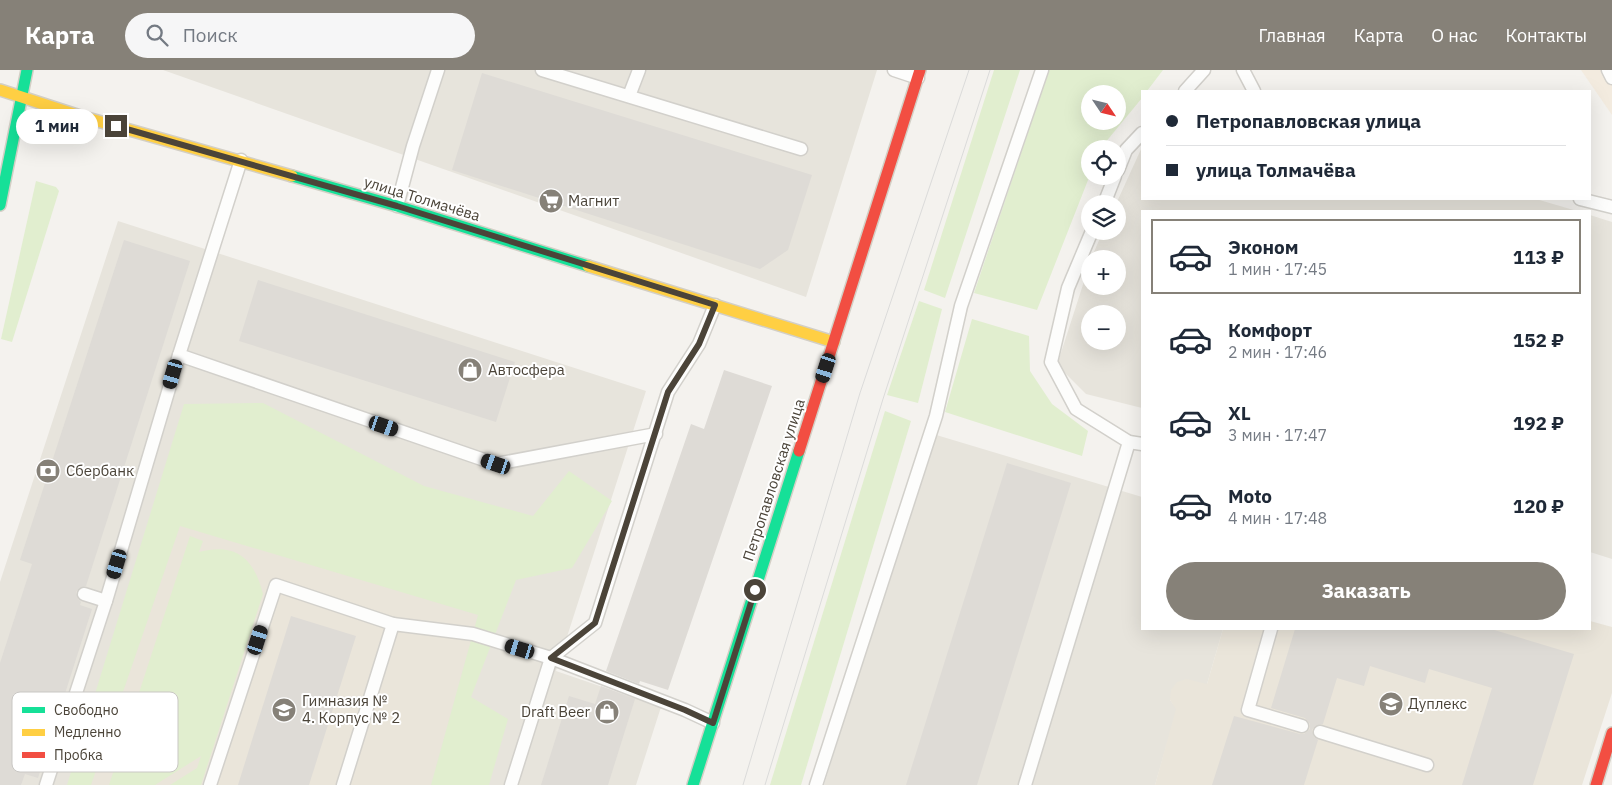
<!DOCTYPE html>
<html lang="ru">
<meta charset="utf-8">
<style>
body{margin:0;font-family:"IBM Plex Sans",sans-serif;background:#f6f6f7;color:#1f2937;height:100vh;display:flex;flex-direction:column;font-size:19px;white-space:nowrap}
*{box-sizing:border-box;margin:0}
p{font-size:16px;color:#747a83}
.icon{flex:none;width:28px;height:28px;fill:none;stroke:currentColor;stroke-width:2;stroke-linecap:round;stroke-linejoin:round}
.map{position:relative;flex:1;overflow:hidden}
.sheet{position:absolute;left:1141px;top:140px;width:450px;height:420px;display:flex;flex-direction:column;background:#fff;border-radius:0px;box-shadow:0 5px 20px #0002}
.sheet>*{flex:none}
.top-card{position:absolute;left:1141px;top:20px;width:450px;height:110px;border-radius:0px;box-shadow:0 5px 20px #0002;display:grid;align-content:center;height:110px;padding:0 25px;background:#fff}
.needle{width:32px;rotate:125deg}
.controls{position:absolute;left:1081px;top:15px;display:grid;gap:10px}
.controls a{display:grid;place-items:center;width:45px;height:45px;border-radius:50%;background:#fff;box-shadow:0 5px 20px #0002;font-size:25px}
.end{position:absolute;width:22px;height:22px;margin:-11px;border:6px solid #4b4439;background:#fff;box-shadow:0 0 0 2px #fff}
.from{border-radius:50%}
.bubble{position:absolute;height:35px;border-radius:18px;background:#fff;box-shadow:0 5px 20px #0002;font-size:16px;font-weight:800;line-height:35px;text-align:center}
.car{position:absolute;width:15px;height:30px;margin:-15px -8px;border-radius:6px;box-shadow:0 0 4px 1px #0007;background:linear-gradient(#222 24%,#8ab4d8 0 40%,#222 0 76%,#8ab4d8 0 86%,#222 0)}
.top-card b{display:flex;align-items:center;gap:18px;height:48px;font-size:19px}
.top-card b+b{border-top:1px solid #e0e1e3}
.top-card i{width:12px;height:12px;background:#1f2937}
ul{padding:9px 0 0;list-style:none}
li{display:flex;align-items:center;gap:15px;height:75px;margin:0 10px 8px;padding:0 15px;border:2px solid transparent;border-radius:0px}
li div{flex:1}
li b{display:block;font-size:19px}
li em{font-style:normal;font-weight:800}
li.active{border-color:#868178}
li>.icon{width:45px;height:45px;stroke-width:1.5}
.cta{display:flex;gap:10px;margin-top:auto;padding:10px 25px}
.cta a{flex:1;height:58px;border-radius:30px;background:#868178;color:#fff;font-size:20px;font-weight:800;line-height:58px;text-align:center}
header{display:flex;align-items:center;gap:30px;box-sizing:border-box;height:70px;padding:0 25px;background:#868178;color:#fff}
header strong{font-size:24px}
nav{display:flex;gap:28px;margin-inline-start:auto;font-size:18px}
.search{width:350px;height:45px;background:#f6f6f7;display:flex;align-items:center;gap:12px;box-sizing:border-box;padding:0 18px;border-radius:28px;color:#747a83;font-size:19px}
.map>svg:first-child{display:block}
</style>
<header>
<strong>Карта</strong>
<div class="search"><svg class="icon" aria-label="search" viewBox="0 0 24 24"><circle cx="10" cy="10" r="6"/><path d="M15 15l6 6"/></svg>Поиск</div>
<nav><a>Главная</a><a>Карта</a><a>О нас</a><a>Контакты</a></nav>
</header>
<div class="map">
<svg width="1612" height="715" viewBox="0 0 1612 715">
<rect width="100%" height="100%" fill="#f4f2ee"/>
<g fill="#e7e4dc" fill-rule="evenodd">
<polygon points="163,0 877,0 806,227"/>
<path d="M1142,77v52h394l41,12h-435v197l-56,-14 -29,-29 33,-102v23h28v-27h-27l12,-28h15l-2,-27zM1090,244h28v27h-28z"/>
<polygon points="1590,145 1612,152 1612,489 1590,482"/>
<polygon points="118,151 646,321 556,601 661,637 636,715 0,715 0,512"/>
<polygon points="933,364 1142,427 1142,559 1223,559 1207,614 1170,630 1177,639 1155,715 824,715"/>
</g>
<polygon fill="#f3ebdf" points="1581,0 1612,0 1612,45"/>
<g fill="#eae5da">
<polygon points="180,455 478,545 431,715 91,715"/>
<polygon points="1590,551 1612,557 1612,623 1582,715 1155,715 1176,639 1170,630 1171,620 1177,612 1186,609 1207,614 1223,559 1590,559"/>
</g>
<g fill="#e1eecf" fill-rule="evenodd">
<polygon points="994,0 1020,0 945,228 924,220"/>
<path d="M1049,0h114l-16,21h-5v7l-42,51h-10v26l-53,135 -63,-17zM1090,24h28v27h-28z"/>
<polygon points="36,111 56,117 59,121 12,272 1,269"/>
<polygon points="919,231 942,239 918,333 887,325"/>
<polygon points="972,249 1029,266 1030,301 1052,334 1088,361 1082,386 945,342"/>
<polygon points="263,333 424,416 533,446 569,401 612,431 572,498 516,510 471,627 508,649 489,715 431,715 478,545 180,456 91,715 67,715 184,334"/>
<polygon points="885,341 911,351 801,715 770,715"/>
<path d="M190,466l13,5 -4,11c38,-10 55,7 64,42l-62,191h-31l27,-17 4,-12 -46,29h-46z"/>
</g>
<g fill="#dedbd6">
<polygon points="482,3 812,105 788,180 760,199 452,100"/>
<polygon points="124,170 190,191 86,516 79,518 76,522 78,529 81,532 80,535 92,539 38,708 25,704 21,715 0,715 0,593 32,494 20,490"/>
<polygon points="258,210 515,292 496,352 239,271"/>
<polygon points="724,300 772,316 668,620 640,611 639,614 606,601 691,354 704,359"/>
<polygon points="1007,393 1071,413 977,715 906,715"/>
<polygon points="291,546 356,566 309,715 238,715"/>
<polygon points="1295,559 1491,559 1574,584 1533,715 1462,715 1492,618 1429,599 1425,613 1370,596 1364,616 1337,608 1323,654 1315,656 1312,660 1314,667 1318,670 1304,715 1212,715 1234,646 1300,664 1304,664 1310,659 1310,654 1305,648 1271,638"/>
<polygon points="601,616 635,629 608,715 541,715 569,626 595,634"/>
</g>
<g fill="none" stroke-linecap="round" stroke-linejoin="round">
<defs>
<g id="lane">
<polyline points="542,0 801,79"/>
<polyline points="894,0 918,8"/>
<polyline points="1243,0 1254,21"/>
<polyline points="1608,0 1612,8"/>
<polyline points="1185,21 1204,0"/>
<polyline points="629,26 639,0"/>
<polyline points="241,90 179,285 496,394 656,364"/>
<polyline points="1118,100 1126,80 1142,63"/>
<polyline points="1580,129 1612,137"/>
<polyline points="1104,134 1115,106"/>
<polyline points="397,136 413,76 438,0"/>
<polyline points="1092,161 1068,218 1051,292 1076,339 1129,372 1142,374"/>
<polyline points="84,524 106,531"/>
<polyline points="1271,559 1248,640 1302,656"/>
<polyline points="1320,662 1427,695"/>
<polyline points="46,715 106,531 179,285"/>
<polyline points="210,715 276,515 393,554"/>
<polyline points="343,715 393,554 473,564 551,588 685,640 713,653"/>
<polyline points="511,715 551,588 595,553 668,322 699,274 715,235"/>
<polyline points="816,715 936,346 961,236 1042,0"/>
<polyline points="1025,715 1129,372"/>
</g>
<g id="fast">
<polyline points="292,106 397,136 588,196"/>
<polyline points="0,135 27,0"/>
<polyline points="693,715 799,381"/>
</g>
<g id="slow">
<polyline points="0,20 80,46 292,106"/>
<polyline points="588,196 834,272"/>
</g>
<g id="jam">
<polyline points="799,381 920,0"/>
<polyline points="1596,715 1612,663"/>
</g>
</defs>
<use href="#lane" stroke="#d2d0cb" stroke-width="15"/>
<use href="#fast" stroke="#d3cfc5" stroke-width="14"/>
<use href="#slow" stroke="#d3cfc5" stroke-width="14"/>
<use href="#jam" stroke="#d3cfc5" stroke-width="14"/>
<use href="#lane" stroke="#fdfdfc" stroke-width="12"/>
<use href="#fast" stroke="#16e098" stroke-width="11"/>
<use href="#slow" stroke="#ffcf43" stroke-width="11"/>
<use href="#jam" stroke="#f24e42" stroke-width="11"/>
<g stroke="#dbdbda" stroke-width="1">
<polyline points="743,715 860,323 969,0"/>
<polyline points="765,715 883,329 990,0"/>
</g>
</g>
<g fill="none" stroke-linecap="round" stroke-linejoin="round">
<polyline stroke="#4b4439" stroke-width="6" points="116,56 397,136 715,235 699,274 668,322 595,553 551,588 685,640 713,653 755,520"/>
</g>
<defs>
<symbol id="supermarket-disc" viewBox="-11 -11 22 22"><circle r="9.5" fill="#868178" stroke="#fff"/><path d="M-6-5.5h2.5l.6 2H6L4.5 2H-2.5L-4.4-4H-6ZM-1.5 3.2a1.3 1.3 0 1 0 .1 0ZM3 3.2a1.3 1.3 0 1 0 .1 0Z" fill="#fff"/></symbol>
<symbol id="shop-disc" viewBox="-11 -11 22 22"><circle r="9.5" fill="#868178" stroke="#fff"/><path d="M-5-2.5h2.3a2.7 3.5 0 0 1 5.4 0H5L5.5 6h-11ZM-1.5-2.5h3a1.5 2.3 0 0 0-3 0Z" fill="#fff"/></symbol>
<symbol id="bank-disc" viewBox="-11 -11 22 22"><circle r="9.5" fill="#868178" stroke="#fff"/><path d="M-6-4H6V4H-6ZM0-2.3a2.3 2.3 0 1 0 0 4.6a2.3 2.3 0 1 0 0-4.6Z" fill="#fff"/></symbol>
<symbol id="school-disc" viewBox="-11 -11 22 22"><circle r="9.5" fill="#868178" stroke="#fff"/><path d="M0-5L7-2L0 1L-7-2ZM-4 1L0 2.5L4 1V4Q0 6-4 4Z" fill="#fff"/></symbol>
</defs>
<g fill-rule="evenodd">
<use href="#supermarket-disc" x="537" y="117" width="28" height="28"/>
<use href="#shop-disc" x="456" y="286" width="28" height="28"/>
<use href="#bank-disc" x="34" y="387" width="28" height="28"/>
<use href="#school-disc" x="1377" y="620" width="28" height="28"/>
<use href="#school-disc" x="270" y="626" width="28" height="28"/>
<use href="#shop-disc" x="593" y="628" width="28" height="28"/>
</g>
<g text-anchor="middle" stroke-width="4" stroke-linejoin="round" paint-order="stroke">
<g font-size="15" fill="#4b4439" stroke="#fff">
<text transform="translate(422 129) rotate(17)" y="5">улица Толмачёва</text>
<text transform="translate(774 410) rotate(-72)" y="5">Петропавловская улица</text>
</g>
<g font-size="15" fill="#4b4439" stroke="#fff" text-anchor="start">
<text x="568" y="136">Магнит</text>
<text x="488" y="305">Автосфера</text>
<text x="66" y="406">Сбербанк</text>
<text x="302" y="636">Гимназия №<tspan x="302" dy="17">4. Корпус № 2</tspan></text>
<text x="1408" y="639">Дуплекс</text>
<text x="590" y="647" text-anchor="end">Draft Beer</text>
</g>
</g>
<rect x="12" y="622" width="166" height="80" rx="8" fill="#fff" stroke="#c9c7c4" stroke-width="1"/>
<rect x="22" y="637" width="23" height="6" fill="#16e098"/>
<rect x="22" y="659" width="23" height="7" fill="#ffcf43"/>
<rect x="22" y="682" width="23" height="6" fill="#f24e42"/>
<g font-size="14" fill="#4b4439">
<text x="54" y="645">Свободно</text>
<text x="54" y="667">Медленно</text>
<text x="54" y="690">Пробка</text>
</g>
</svg>
<div class="controls">
<a><svg class="needle" viewBox="-14 -14 28 28"><path d="M0-13l5 13h-10z" fill="#e53935"/><path d="M0 13l5-13h-10z" fill="#747a83"/></svg></a>
<a><svg class="icon" aria-label="locate" viewBox="0 0 24 24"><circle cx="12" cy="12" r="6"/><path d="M12 2v4M12 18v4M2 12h4M18 12h4"/></svg></a>
<a><svg class="icon" aria-label="layers" viewBox="0 0 24 24"><path d="M12 4l9 5-9 5-9-5zM3 14l9 5 9-5"/></svg></a>
<a>+</a>
<a>−</a>
</div>
<i class="end from" style="left:755px;top:520px"></i>
<i class="end" style="left:116px;top:56px"></i>
<div class="bubble" style="left:16px;top:39px;width:82px">1 мин</div>
<i class="car" style="left:826px;top:298px;rotate:198deg"></i>
<i class="car" style="left:173px;top:304px;rotate:196deg"></i>
<i class="car" style="left:384px;top:356px;rotate:109deg"></i>
<i class="car" style="left:496px;top:394px;rotate:289deg"></i>
<i class="car" style="left:117px;top:494px;rotate:197deg"></i>
<i class="car" style="left:258px;top:570px;rotate:18deg"></i>
<i class="car" style="left:520px;top:579px;rotate:287deg"></i>
<div class="top-card">
<b><i class="from"></i>Петропавловская улица</b>
<b><i></i>улица Толмачёва</b>
</div>
<section class="sheet">
<ul>
<li class="active"><svg class="icon" aria-label="car" viewBox="0 0 24 24"><path d="M5 17H2v-5l4-1 3-4h7l3 4 3 1v5h-3M9 17h6M6 11h13"/><circle cx="7" cy="17" r="2"/><circle cx="17" cy="17" r="2"/></svg><div><b>Эконом</b><p>1 мин · 17:45</p></div><em>113 ₽</em></li>
<li><svg class="icon" aria-label="car" viewBox="0 0 24 24"><path d="M5 17H2v-5l4-1 3-4h7l3 4 3 1v5h-3M9 17h6M6 11h13"/><circle cx="7" cy="17" r="2"/><circle cx="17" cy="17" r="2"/></svg><div><b>Комфорт</b><p>2 мин · 17:46</p></div><em>152 ₽</em></li>
<li><svg class="icon" aria-label="car" viewBox="0 0 24 24"><path d="M5 17H2v-5l4-1 3-4h7l3 4 3 1v5h-3M9 17h6M6 11h13"/><circle cx="7" cy="17" r="2"/><circle cx="17" cy="17" r="2"/></svg><div><b>XL</b><p>3 мин · 17:47</p></div><em>192 ₽</em></li>
<li><svg class="icon" aria-label="car" viewBox="0 0 24 24"><path d="M5 17H2v-5l4-1 3-4h7l3 4 3 1v5h-3M9 17h6M6 11h13"/><circle cx="7" cy="17" r="2"/><circle cx="17" cy="17" r="2"/></svg><div><b>Moto</b><p>4 мин · 17:48</p></div><em>120 ₽</em></li>
</ul>
<div class="cta"><a>Заказать</a></div>
</section>
</div>
